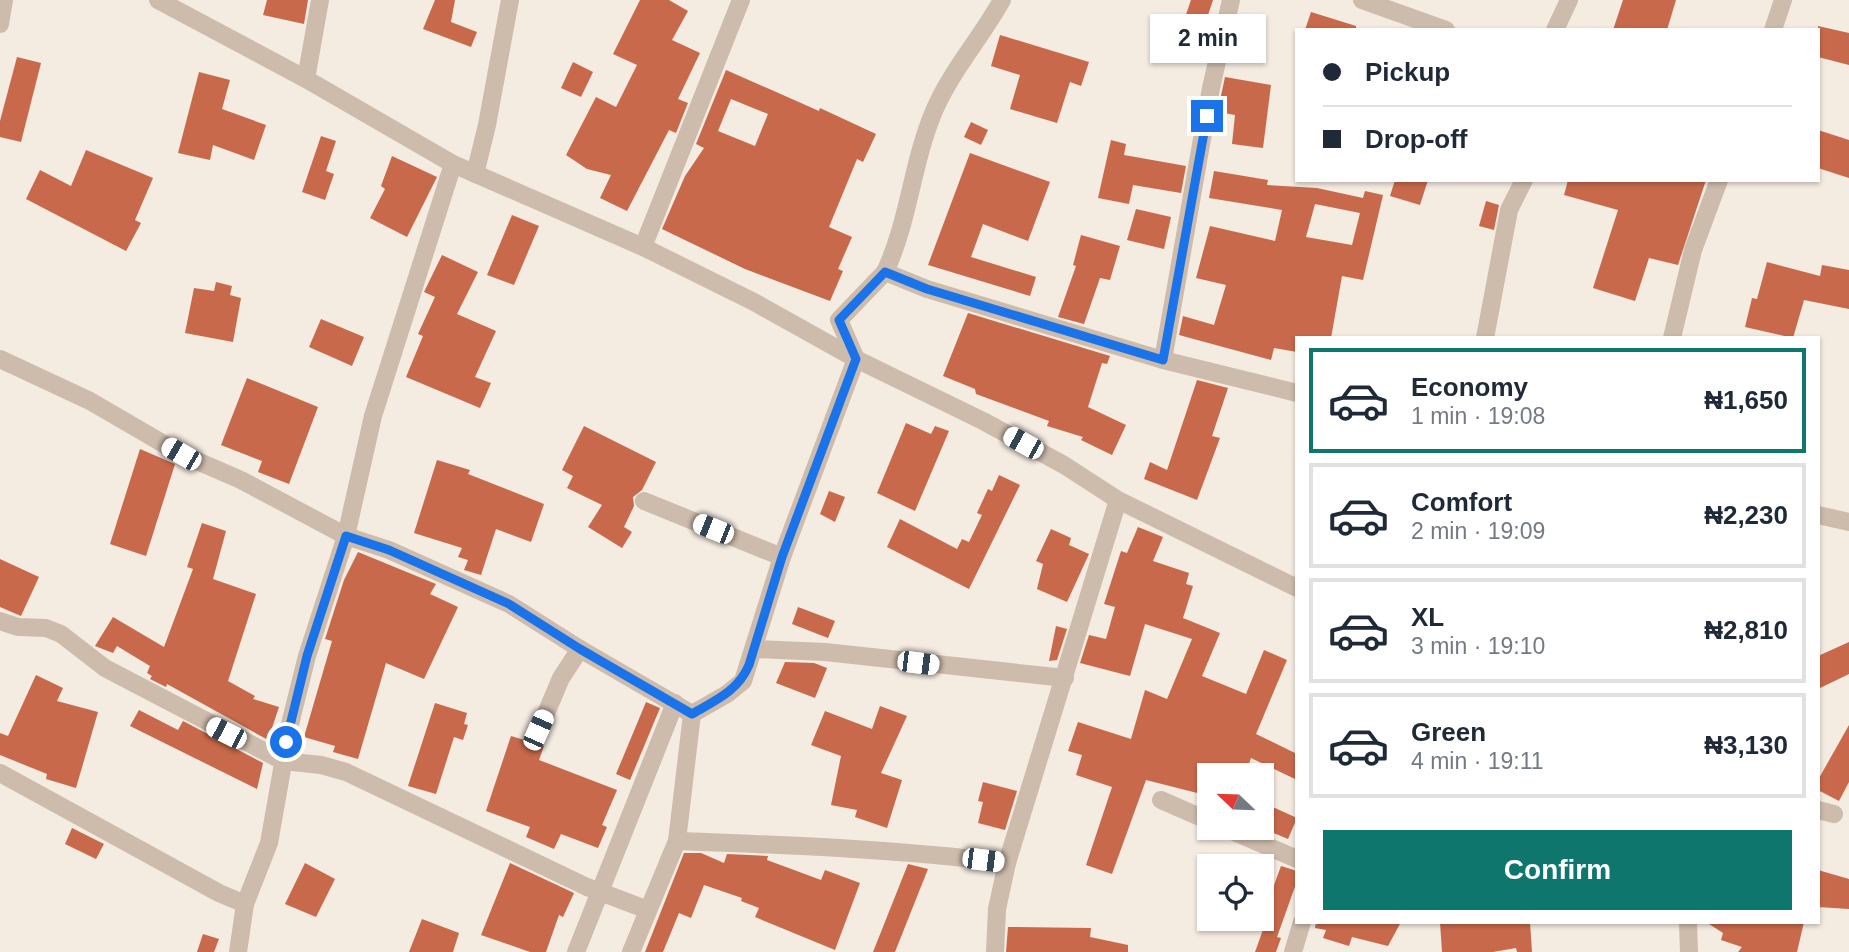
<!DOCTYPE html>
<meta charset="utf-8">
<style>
body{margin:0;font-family:Helvetica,sans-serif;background:#f6f6f7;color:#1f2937;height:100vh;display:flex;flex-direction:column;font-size:26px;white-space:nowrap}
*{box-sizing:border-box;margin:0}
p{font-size:23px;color:#747a83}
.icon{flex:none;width:38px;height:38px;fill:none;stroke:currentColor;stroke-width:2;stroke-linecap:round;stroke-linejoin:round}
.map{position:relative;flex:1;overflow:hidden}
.drawer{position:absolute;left:1295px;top:336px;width:525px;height:588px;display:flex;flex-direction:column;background:#fff;border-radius:0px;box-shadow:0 2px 5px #0004}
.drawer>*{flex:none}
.top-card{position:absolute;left:1295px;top:28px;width:525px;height:154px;border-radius:0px;box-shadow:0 2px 5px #0004;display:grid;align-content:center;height:154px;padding:0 28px;background:#fff}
.needle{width:46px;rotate:293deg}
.fabs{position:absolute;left:1197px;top:763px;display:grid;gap:14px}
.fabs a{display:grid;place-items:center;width:77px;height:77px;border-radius:0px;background:#fff;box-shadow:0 2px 5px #0004;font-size:35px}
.end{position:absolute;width:32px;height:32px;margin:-16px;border:9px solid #1a73e8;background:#fff;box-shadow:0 0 0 4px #fff}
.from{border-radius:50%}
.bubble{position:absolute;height:49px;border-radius:0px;background:#fff;box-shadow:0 2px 5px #0004;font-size:23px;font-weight:800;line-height:49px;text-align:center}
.car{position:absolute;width:21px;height:42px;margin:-21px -10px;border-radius:9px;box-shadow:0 0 5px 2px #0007;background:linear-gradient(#fff 24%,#345 0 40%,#fff 0 76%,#345 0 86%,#fff 0)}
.top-card b{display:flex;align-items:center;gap:24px;height:66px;font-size:26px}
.top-card b+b{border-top:2px solid #e0e1e3}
.top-card i{width:18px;height:18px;background:#1f2937}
ul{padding:12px 0 0;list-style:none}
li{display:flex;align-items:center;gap:21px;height:105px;margin:0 14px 10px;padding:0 14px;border:4px solid #e0e1e3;border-radius:0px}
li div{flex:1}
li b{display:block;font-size:26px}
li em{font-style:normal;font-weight:800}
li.selected{border-color:#0f766e}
li>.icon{width:63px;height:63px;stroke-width:1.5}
.action{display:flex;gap:14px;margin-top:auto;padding:14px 28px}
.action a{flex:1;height:80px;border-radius:0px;background:#0f766e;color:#fff;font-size:28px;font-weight:800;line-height:80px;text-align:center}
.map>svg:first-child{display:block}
</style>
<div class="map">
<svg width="1849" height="952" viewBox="0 0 1849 952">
<rect width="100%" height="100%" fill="#f4ebe1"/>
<g fill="#c8694b" fill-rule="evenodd">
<polygon points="267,0 308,0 304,24 263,15"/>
<polygon points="435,0 455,0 451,22 477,32 471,47 423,29"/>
<polygon points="640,0 669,0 688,11 672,40 700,53 678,99 688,103 676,133 669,130 627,211 600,198 611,175 587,169 566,155 596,97 616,107 637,65 613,54"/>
<polygon points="1191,0 1213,0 1201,36 1181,29"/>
<polygon points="1623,0 1676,0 1667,30 1613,30"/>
<polygon points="1311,12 1356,26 1356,30 1305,30"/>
<polygon points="1818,26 1849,33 1849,65 1818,57"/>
<polygon points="1000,35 1089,62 1081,86 1070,82 1057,123 1010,109 1020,75 991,66"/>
<polygon points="17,57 41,63 21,142 0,137 0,121"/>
<polygon points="573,62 593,72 581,97 561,88"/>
<path d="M726,70l93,41 1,-3 56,26 -13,28 -6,-3 -28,68 23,10 -14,32 5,2 -13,30 -85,-32 -83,-40 23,-53 19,-28 -8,-4zM731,99l37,15 -13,32 -37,-15z"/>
<polygon points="199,72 230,80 222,109 266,125 254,160 213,145 210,160 178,153"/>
<polygon points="1225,77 1271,85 1263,148 1232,144 1235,115 1224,113 1225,107 1219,105"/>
<polygon points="971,122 988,130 981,145 964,137"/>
<polygon points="1818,130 1849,140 1849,178 1818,168"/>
<polygon points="321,136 336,141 326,171 334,174 325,200 302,192"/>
<polygon points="1111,140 1126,144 1124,155 1186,166 1181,193 1133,185 1129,204 1098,198"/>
<polygon points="86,150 153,178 135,220 141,223 126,251 26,199 40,170 71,186"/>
<polygon points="970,153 1050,182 1028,241 983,224 971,257 1036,277 1030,296 928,265"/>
<polygon points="392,156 437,177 407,237 370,218 385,189 381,186"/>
<path d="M1214,171l54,9 -1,5 50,3 46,10 2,-7 18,4 -20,85 -21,-4 -11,62h-34v14l-23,-4 -3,12 -92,-25 4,-19 31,9 12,-40 -30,-7 14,-52 65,15 7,-31 -73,-12zM1315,204l45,9 -8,32 -46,-8z"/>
<polygon points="1395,180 1428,180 1420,205 1390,196"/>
<polygon points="1568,180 1706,180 1678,265 1649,258 1635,301 1593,288 1618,210 1564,195"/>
<polygon points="1486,201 1499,205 1494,230 1479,226"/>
<polygon points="1136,209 1171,217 1164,249 1127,240"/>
<polygon points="512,215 539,226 514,285 487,275"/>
<polygon points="1081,235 1120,246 1110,280 1100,278 1084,324 1058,317 1076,266 1073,265"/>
<polygon points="442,255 478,272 457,314 496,331 475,377 491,383 480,408 406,377 423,336 418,334 435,297 424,292"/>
<polygon points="1767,262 1820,276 1822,265 1849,270 1849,309 1804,300 1793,338 1745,327 1752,298 1757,299"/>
<polygon points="216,282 232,286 230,295 241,298 233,342 185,333 194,288 214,291"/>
<polygon points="968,313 1110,356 1107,364 1102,363 1088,407 1126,425 1112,455 1081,440 1083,437 1047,426 1049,421 976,394 975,389 943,376"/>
<polygon points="321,319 364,337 352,366 309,347"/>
<polygon points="247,378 318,407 289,484 258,472 262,461 221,445"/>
<polygon points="1197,380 1228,388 1212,436 1220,438 1197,500 1144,479 1150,462 1167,470"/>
<polygon points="906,423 931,434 935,426 949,431 915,511 877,493"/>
<polygon points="584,426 656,462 642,490 633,497 634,506 624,527 632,532 622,548 588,527 602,505 567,488 573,476 562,470"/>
<polygon points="140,449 175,464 146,556 110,544"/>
<polygon points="437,460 470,470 468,474 544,504 531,542 496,529 481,575 464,570 468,560 458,557 462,548 414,533"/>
<polygon points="999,475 1020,485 969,589 887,547 900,519 957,549 962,539 969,542 982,515 977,513 988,489 992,491"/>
<polygon points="829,491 845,497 835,522 820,514"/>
<polygon points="202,523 226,531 213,579 256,594 228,681 255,696 253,699 279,707 268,740 167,684 166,687 150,679 152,676 147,673 150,666 117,646 113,653 95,646 113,617 164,647 193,569 187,567"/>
<polygon points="1138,527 1163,537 1153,561 1189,573 1186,584 1193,586 1183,618 1220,633 1202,676 1246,694 1264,650 1287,660 1256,734 1297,754 1297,780 1251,758 1245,775 1209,775 1209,796 1146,780 1112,874 1086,865 1112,787 1076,775 1082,755 1068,751 1078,722 1131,739 1145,690 1167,699 1192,639 1145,624 1130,676 1080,663 1089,635 1106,639 1115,607 1104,604 1121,551 1127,553"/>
<polygon points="1051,529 1071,538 1069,545 1089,554 1067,602 1037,589 1043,564 1036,561"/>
<polygon points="358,552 436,584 430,594 458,607 424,679 386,663 358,759 333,752 335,746 304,737 332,641 325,639 344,580"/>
<polygon points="0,559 39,577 21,616 0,607"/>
<polygon points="798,607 835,621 828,638 792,624"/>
<polygon points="1056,626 1067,629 1057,660 1049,661"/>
<polygon points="1849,642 1849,674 1818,689 1818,656"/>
<polygon points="785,662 814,663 827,668 815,698 776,683"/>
<polygon points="36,675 63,688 57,701 98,712 76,788 46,779 47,774 0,755 0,733 8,736"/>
<polygon points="646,702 660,708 630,780 616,774"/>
<polygon points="435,703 467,713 464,724 468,725 463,740 454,737 436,794 408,786"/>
<polygon points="880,706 907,716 881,773 902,780 887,828 855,817 857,810 831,805 841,756 811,745 825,711 872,729"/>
<polygon points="139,710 178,730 183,721 263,763 257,789 130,726"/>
<polygon points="1849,725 1849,782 1839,801 1818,790 1818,780"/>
<polygon points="511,736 544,746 539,760 617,790 602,825 607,827 598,848 561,834 554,849 526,837 530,827 486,811"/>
<polygon points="983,782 1017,791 1005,830 978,823 983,802 978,801"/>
<polygon points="1262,802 1297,818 1288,839 1262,828"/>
<polygon points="72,828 104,844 96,859 65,844"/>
<polygon points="684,853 701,853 724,863 727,854 768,856 767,860 821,880 825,870 860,883 835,950 755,917 759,908 741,901 742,898 704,885 691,918 679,913 663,952 645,952"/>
<polygon points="305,863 335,879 316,917 285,904"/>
<polygon points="510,863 574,893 563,917 559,915 546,952 530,952 481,935"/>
<polygon points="908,864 928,869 895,952 873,952"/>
<polygon points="1281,866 1297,871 1297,881 1277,937 1281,938 1276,952 1255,952 1268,916 1262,914 1262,896 1269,899"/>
<polygon points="1818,870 1849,879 1849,909 1818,907"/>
<polygon points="422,919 459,933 453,952 409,952"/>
<polygon points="1316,922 1401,922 1388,946 1352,937 1349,946 1323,938 1326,930 1315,928"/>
<polygon points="1440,922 1530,922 1532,952 1517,952 1516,948 1493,952 1442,952"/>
<polygon points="1706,922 1804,922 1797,952 1738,952 1742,947 1721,940 1723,933"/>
<polygon points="1008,927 1091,928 1090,937 1128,945 1128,952 1006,952"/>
<polygon points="203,934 219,939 214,952 197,952"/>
</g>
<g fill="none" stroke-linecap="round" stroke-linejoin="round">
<g stroke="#cdbbac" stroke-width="18">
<polyline points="158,0 306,79 453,164 643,247 754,302 856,359 983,421 1064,465 1118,500 1297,588"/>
<polyline points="1362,0 1446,30"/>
<polyline points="0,24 4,0"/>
<polyline points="1555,30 1569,0"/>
<polyline points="1773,30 1783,0"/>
<polyline points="306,79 320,0"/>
<polyline points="475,174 487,125 510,0"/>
<polyline points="643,247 741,0"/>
<path d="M885,272c24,-51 27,-109 49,-161 17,-40 47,-73 68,-111"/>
<polyline points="1485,338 1509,210 1524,180"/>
<polyline points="1672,338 1693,250 1719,180"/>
<polyline points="0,359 90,401 181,454 241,480 346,536 389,550 509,604 580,649 692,714"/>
<polyline points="1163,360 1211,88 1231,0"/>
<polyline points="644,501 782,557"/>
<polyline points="1818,515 1849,522"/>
<polyline points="0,621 18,627 46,628 61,634 105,668 283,761 321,765 346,772 587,887 648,910"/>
<polyline points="755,649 825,652 1065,678"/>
<polyline points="539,730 561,678 580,649"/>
<polyline points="0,773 219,893 245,904"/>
<polyline points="1161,800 1209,821"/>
<polyline points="1818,810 1834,814"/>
<polyline points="1225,828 1297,859"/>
<path d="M677,841c111,4 221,8 330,22"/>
<polyline points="1688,922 1689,952"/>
<polyline points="238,952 245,904 269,843 290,724 307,656 346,536 373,416 453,164"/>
<polyline points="576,952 675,703"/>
<polyline points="631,952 677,841 692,714 727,694 743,681 782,557 856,359 839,320 885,272 927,289 1163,360 1297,393"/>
<polyline points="995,952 997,909 1007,863 1118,500"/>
<polyline points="1293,952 1302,922"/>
</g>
</g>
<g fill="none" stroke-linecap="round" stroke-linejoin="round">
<path stroke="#1a73e8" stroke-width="9" d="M286,742l21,-86 39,-120 43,14 120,54 71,45 112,65c24,-14 46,-23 57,-49l33,-108 74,-198 -17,-39 46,-48 42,17 236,71 44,-244"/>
</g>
</svg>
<div class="fabs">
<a><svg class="needle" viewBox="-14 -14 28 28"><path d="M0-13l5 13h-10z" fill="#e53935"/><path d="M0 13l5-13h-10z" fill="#747a83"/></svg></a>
<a><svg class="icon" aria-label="locate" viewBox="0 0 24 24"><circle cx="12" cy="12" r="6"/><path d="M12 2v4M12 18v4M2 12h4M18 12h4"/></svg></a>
</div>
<i class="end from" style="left:286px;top:742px"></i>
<i class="end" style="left:1207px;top:116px"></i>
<div class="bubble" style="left:1150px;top:14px;width:116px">2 min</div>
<i class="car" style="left:1023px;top:443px;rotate:299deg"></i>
<i class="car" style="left:181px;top:454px;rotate:300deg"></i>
<i class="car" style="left:713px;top:529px;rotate:292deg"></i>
<i class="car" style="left:918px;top:663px;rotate:97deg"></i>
<i class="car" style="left:538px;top:730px;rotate:24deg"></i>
<i class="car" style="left:226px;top:733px;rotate:297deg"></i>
<i class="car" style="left:983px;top:860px;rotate:97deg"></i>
<div class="top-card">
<b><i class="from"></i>Pickup</b>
<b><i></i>Drop-off</b>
</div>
<section class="drawer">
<ul>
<li class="selected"><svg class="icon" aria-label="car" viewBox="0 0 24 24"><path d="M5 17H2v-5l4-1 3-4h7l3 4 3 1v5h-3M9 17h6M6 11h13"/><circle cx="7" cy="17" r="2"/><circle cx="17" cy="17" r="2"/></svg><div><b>Economy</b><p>1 min · 19:08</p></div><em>₦1,650</em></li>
<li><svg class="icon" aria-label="car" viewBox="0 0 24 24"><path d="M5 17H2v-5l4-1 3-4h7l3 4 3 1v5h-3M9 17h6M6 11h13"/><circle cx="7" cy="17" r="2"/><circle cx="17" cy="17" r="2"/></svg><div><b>Comfort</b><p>2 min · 19:09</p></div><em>₦2,230</em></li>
<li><svg class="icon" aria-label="car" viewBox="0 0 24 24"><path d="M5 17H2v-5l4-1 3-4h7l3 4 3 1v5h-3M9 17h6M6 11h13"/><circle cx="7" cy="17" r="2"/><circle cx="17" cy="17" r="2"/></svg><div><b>XL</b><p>3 min · 19:10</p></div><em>₦2,810</em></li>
<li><svg class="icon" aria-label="car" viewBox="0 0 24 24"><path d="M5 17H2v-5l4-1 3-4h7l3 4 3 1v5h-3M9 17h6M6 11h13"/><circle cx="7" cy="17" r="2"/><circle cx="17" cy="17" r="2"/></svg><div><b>Green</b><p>4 min · 19:11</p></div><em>₦3,130</em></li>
</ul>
<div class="action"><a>Confirm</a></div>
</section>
</div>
